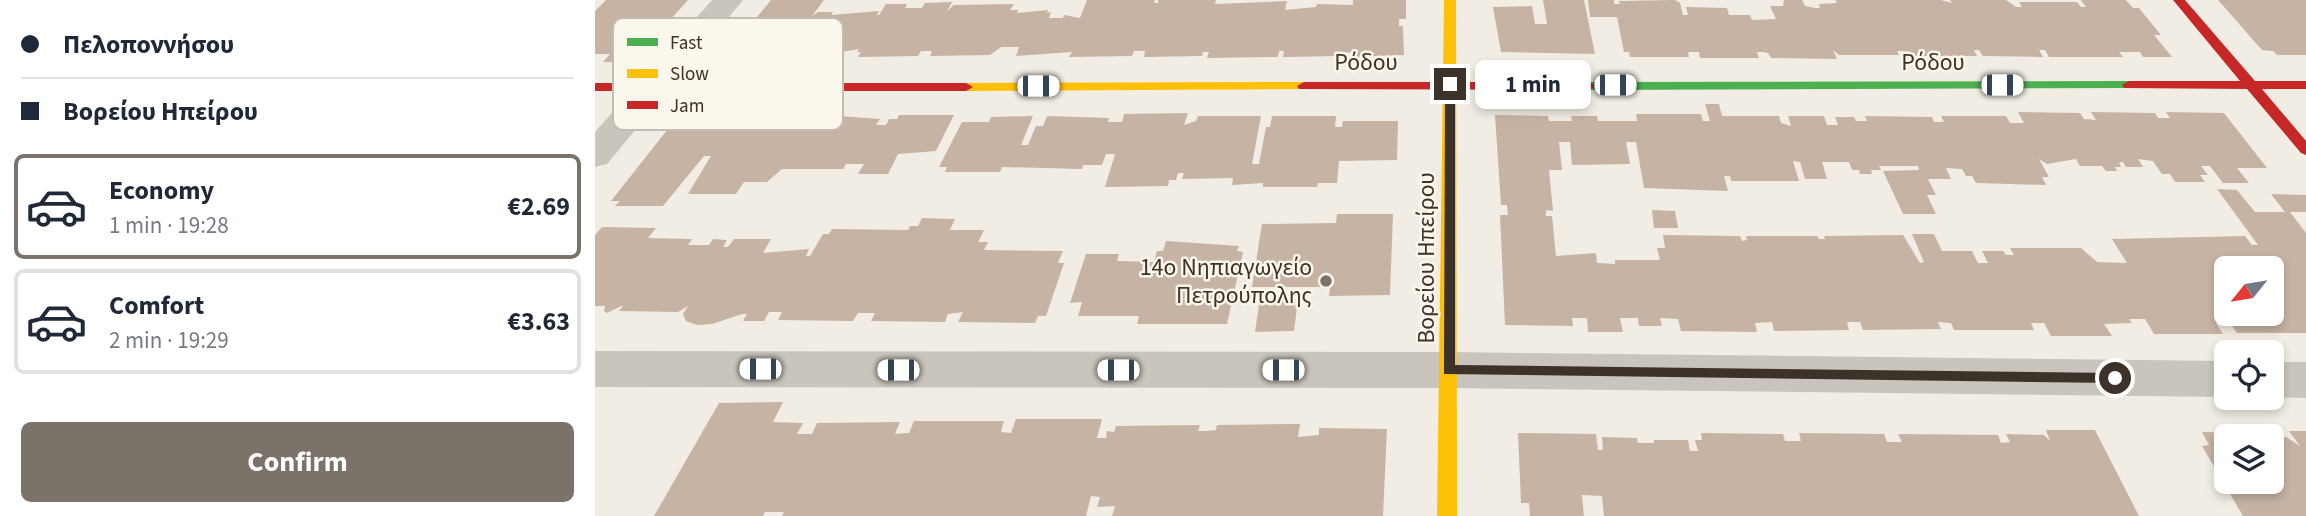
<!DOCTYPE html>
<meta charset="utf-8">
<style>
body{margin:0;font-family:"Source Sans 3",sans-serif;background:#f2f2f3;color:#1f2937;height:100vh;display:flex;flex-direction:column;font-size:26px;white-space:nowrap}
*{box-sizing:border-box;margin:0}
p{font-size:23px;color:#747a83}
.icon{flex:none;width:38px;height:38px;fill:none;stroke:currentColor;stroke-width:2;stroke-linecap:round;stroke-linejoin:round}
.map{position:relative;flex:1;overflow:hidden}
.panel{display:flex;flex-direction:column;background:#fff;width:595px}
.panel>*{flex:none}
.banner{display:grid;align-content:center;height:154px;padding:0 21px;background:#fff}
.needle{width:46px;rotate:240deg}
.buttons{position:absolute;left:1619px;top:256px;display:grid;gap:14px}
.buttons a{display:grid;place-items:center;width:70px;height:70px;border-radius:10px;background:#fff;box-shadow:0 4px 10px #0003;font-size:35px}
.end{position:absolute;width:32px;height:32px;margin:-16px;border:9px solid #3c3229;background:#fff;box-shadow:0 0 0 4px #fff}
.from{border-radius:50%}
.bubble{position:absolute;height:49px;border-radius:10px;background:#fff;box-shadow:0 4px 10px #0003;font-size:23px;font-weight:700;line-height:49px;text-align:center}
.car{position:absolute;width:21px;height:42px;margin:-21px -10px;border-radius:9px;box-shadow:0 0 5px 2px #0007;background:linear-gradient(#fff 24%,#345 0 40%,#fff 0 76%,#345 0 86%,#fff 0)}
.banner b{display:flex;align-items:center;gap:24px;height:66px;font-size:26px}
.banner b+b{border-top:2px solid #e0e1e3}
.banner i{width:18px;height:18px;background:#1f2937}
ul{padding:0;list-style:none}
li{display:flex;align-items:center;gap:21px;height:105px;margin:0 14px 10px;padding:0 7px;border:4px solid #e0e1e3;border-radius:10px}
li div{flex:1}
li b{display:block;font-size:26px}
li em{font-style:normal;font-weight:700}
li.active{border-color:#7b736a}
li>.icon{width:63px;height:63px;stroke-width:1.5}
.primary-button{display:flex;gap:14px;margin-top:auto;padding:14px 21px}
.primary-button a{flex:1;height:80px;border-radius:10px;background:#7b736a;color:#fff;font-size:28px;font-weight:700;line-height:80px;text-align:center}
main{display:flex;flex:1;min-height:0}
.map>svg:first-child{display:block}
</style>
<main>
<section class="panel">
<div class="banner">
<b><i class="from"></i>Πελοποννήσου</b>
<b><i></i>Βορείου Ηπείρου</b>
</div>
<ul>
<li class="active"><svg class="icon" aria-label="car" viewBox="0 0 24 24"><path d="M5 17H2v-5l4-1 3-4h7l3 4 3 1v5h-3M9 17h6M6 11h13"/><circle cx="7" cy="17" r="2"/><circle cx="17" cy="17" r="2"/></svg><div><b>Economy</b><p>1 min · 19:28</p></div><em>€2.69</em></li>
<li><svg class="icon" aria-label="car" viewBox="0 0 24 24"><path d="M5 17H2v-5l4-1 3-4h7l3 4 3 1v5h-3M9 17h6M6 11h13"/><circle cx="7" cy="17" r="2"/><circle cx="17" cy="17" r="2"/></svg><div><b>Comfort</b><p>2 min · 19:29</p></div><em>€3.63</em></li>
</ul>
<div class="primary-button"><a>Confirm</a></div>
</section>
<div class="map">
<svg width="1711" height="516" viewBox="0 0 1711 516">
<rect width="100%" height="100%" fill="#f1ede4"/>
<g fill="#c6b3a4" fill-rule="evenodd">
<polygon points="11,0 93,0 44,54 38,54 31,62 8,62 15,54 0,54 0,11"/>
<polygon points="176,0 229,0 217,16 223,12 238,12 236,15 284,11 282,15 284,15 291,4 312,4 310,8 327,8 330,3 357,2 352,11 359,5 419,4 415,10 423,10 422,13 453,10 452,13 456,12 454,18 468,18 469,15 485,18 492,0 560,0 559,3 563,3 563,0 621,0 620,4 692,1 690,10 721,7 722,4 758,5 758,0 811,0 811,19 804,19 804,26 808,26 809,55 758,57 758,52 746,53 745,56 688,57 689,51 684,51 683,57 612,58 614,52 608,52 607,56 549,57 550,51 539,51 537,56 474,57 477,52 421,56 424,47 406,47 395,55 335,56 337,51 326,51 323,56 263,57 266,52 262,52 264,49 247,52 244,49 221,57 202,58 198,49 186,51 183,55 131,55"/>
<polygon points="948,0 989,0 1000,54 906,52 898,7 937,6 940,24 952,24"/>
<polygon points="993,0 1019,0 1019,4 1025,4 1024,1 1080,0 1085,3 1088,15 1093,15 1091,7 1132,8 1134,15 1155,15 1157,20 1181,19 1175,6 1188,6 1189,0 1207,0 1210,6 1220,8 1225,8 1224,4 1242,3 1240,0 1346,0 1357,3 1355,0 1411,0 1421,7 1427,7 1424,2 1482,2 1486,7 1491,7 1486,0 1531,0 1538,8 1544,8 1566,35 1559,35 1577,57 1548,57 1545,52 1524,52 1528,57 1454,57 1450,50 1444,50 1448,57 1388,56 1384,50 1379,50 1382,56 1310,56 1308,51 1302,51 1304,55 1244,55 1238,50 1242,59 1176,58 1173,53 1168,52 1162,52 1164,58 1105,58 1104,52 1093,52 1094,57 1035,57 1034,52 1029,52 1022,17 995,17"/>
<polygon points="1623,0 1711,0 1711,55 1682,55 1678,51 1667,50"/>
<path d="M1110,104h14l3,12h57l2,7 10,3 -3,-10h36l3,9h11l-3,-8h19l2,4h11l-2,-5 67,1 2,5h10l-3,-6h65l4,7h14l-6,-11 62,1 4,6 12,1 -5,-8 64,1 3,5h12l-4,-6 58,1 43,55h-30l12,15h-26l-13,-17h-9l7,9h-8l5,7h-30l-5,-8h-8l-9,-13 -15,-2 5,8h-17l-3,-5h-4l2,5h-6l2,4h-11l-4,-5h-22l-4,-7 -29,5 -8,-5 10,18h-7l4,8 -70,-2 -4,-7h-6l-4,-7 -16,-1 5,11h-23l8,16h-9l9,19h-33l-20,-43 36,-1 -1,-4h-39l2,4h-10l1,4h-12l-1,-4h-7l-3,-8h-27l5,17h-22l-5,-17 -7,-1 6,20h-68l-1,-5h-6l4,15 -84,-3 -8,-46h-10l4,22 -58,1 -2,-23h-11l3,28h-13l4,41 -7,-1v6h6l4,40 40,-3 1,10 18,1v-4h45l-3,-12h8l-2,-13 77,1 2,5 5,-1 -1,-4h71l2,3h6l-1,-3 79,-1 17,28 4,-1 -12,-28h22l8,17h30l6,12h10l-6,-12h21l3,4h8l-4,-7h71l16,14 30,1 -15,-24 133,-3 7,9h6l-41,-56 20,1 18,22h30l-14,-18 35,1v17h-16l16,21v100h-69l-7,-10h-14l7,11h-69l-9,-15h-16l3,4 -28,1 8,12h-61l-7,-13h-13l3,7h-80l-3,-7 -13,-1 3,7 -78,1 -3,-8h-13l2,8 -75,1 -2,-9 -17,1 2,9 -76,-1 -3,-12 -18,-1 2,8h-23l-1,-8h-18l3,14h-35l-1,-14h-15l1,8 -68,-1 -5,-110h8l-1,-10h-6l-6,-90 53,1 1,5h23l-1,-5h26l1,5h39l-1,-7h65l2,7h7zM1631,268h45v45h-45z"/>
<polygon points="153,113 218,114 214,119 220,119 216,125 223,125 229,115 285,119 281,125 291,125 294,119 302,119 304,115 359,115 341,151 303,154 293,174 263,174 269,164 251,164 248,169 187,169 172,182 149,182 141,194 93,194 116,156 109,156 68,206 20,206 25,201 16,201 84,115 146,115 143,120 149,119"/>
<polygon points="593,113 589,125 601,121 603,116 666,116 657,164 664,164 671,127 675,127 677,116 741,116 740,127 747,127 748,121 803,121 802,160 744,161 742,183 723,183 722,187 668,187 668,183 637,185 638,178 587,179 589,173 583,173 581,180 574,180 573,186 510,187 520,154 511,154 507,165 488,165 487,169 407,167 405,172 350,172 352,167 344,167 367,122 394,122 396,117 438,116 426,145 433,145 441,126 448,126 452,116 514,118 513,122 527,122 529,114"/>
<polygon points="1057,210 1080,211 1083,228 1059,228"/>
<polygon points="742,214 798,214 795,295 734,296 735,287 657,287 667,224 741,223"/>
<polygon points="327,218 360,219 355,230 389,230 383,242 393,242 389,250 468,251 463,263 469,263 451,316 443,316 440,323 363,322 368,312 353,314 350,322 276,321 280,313 263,313 258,321 183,320 187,312 174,312 169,321 148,321 152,314 147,314 117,324 102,325 91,321 88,314 93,306 83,312 24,311 28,306 26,306 12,313 9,311 10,306 0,306 0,235 7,227 61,228 53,238 97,239 93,245 114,245 118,239 132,240 128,247 133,247 139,239 176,239 168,253 214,249 211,256 215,256 228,234 234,234 237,229 313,230 315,226 323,226"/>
<polygon points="571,241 644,246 642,251 648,252 632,324 542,324 544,316 483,316 487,302 475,303 491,254 524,254 522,261 559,262 562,251 568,251"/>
<polygon points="665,299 703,299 699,331 660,332"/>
<polygon points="188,402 178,422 208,423 202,434 217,434 222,423 305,422 300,434 314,433 319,421 409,421 406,432 416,433 421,419 507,419 502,438 511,438 512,431 519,432 521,426 605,425 603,431 611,431 621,430 622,425 705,424 703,437 724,435 724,428 792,429 788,516 517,516 520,506 502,507 505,497 496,496 491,516 187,516 189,512 170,512 168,516 59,516 124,403"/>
<polygon points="1451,430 1500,430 1544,516 1009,516 1007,496 987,495 989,516 935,516 934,503 926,503 923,433 1001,434 1003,450 1008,450 1007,437 1042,438 1043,443 1059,443 1059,440 1093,440 1095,451 1103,451 1100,440 1107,440 1106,433 1188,434 1190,441 1206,441 1204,433 1289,434 1292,442 1307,442 1303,434 1403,435 1406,443 1415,442 1411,434 1449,435 1455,441"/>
<polygon points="1694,431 1711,431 1711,516 1648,516 1607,446 1614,445 1607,432 1661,433 1663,436 1631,436 1631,481 1676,481 1676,436 1691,437 1705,446"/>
</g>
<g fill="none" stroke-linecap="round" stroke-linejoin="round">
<g fill="#cac5bc" fill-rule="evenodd">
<polygon points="117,0 148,0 12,164 0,167 0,132"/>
<polygon points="0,351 853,352 1631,361 1631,397 853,388 0,387"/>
<polygon points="1676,362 1711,362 1711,398 1673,397 1676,397"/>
</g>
<polygon fill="#4caf50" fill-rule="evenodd" points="1534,81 1541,85 1539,88 994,90 987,86 994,82"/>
<g fill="#ffc107" fill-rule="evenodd">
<polygon points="849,0 861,0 862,516 842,516"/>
<polygon points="709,82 716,86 714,89 371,91 364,87 371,83"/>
</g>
<g fill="#c62828" fill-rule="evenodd">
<polygon points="1578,0 1590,0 1660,81 1711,81 1711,89 1667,89 1711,141 1711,155 1706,153 1652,89 1529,88 1527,85 1534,81 1645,81"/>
<polygon points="709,82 994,82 1001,86 994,90 704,89 702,86"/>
<polygon points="0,83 371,83 378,87 371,91 0,91"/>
</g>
</g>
<polygon fill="#3c3229" points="855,81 860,84 860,365 1520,373 1526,378 1520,383 849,374 850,84"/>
<circle fill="#7b736a" stroke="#fcf7ec" stroke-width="2.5" cx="731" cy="281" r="7"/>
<g text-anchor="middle" stroke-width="5" stroke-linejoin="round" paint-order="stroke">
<g font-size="24" fill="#3c3229" stroke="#fcf7ec">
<text x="771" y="70">Ρόδου</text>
<text x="1338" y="70">Ρόδου</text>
<text transform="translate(831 258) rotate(-90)" y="8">Βορείου Ηπείρου</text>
</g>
<g font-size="24" fill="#3c3229" stroke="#fcf7ec" text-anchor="end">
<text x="717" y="275">14ο Νηπιαγωγείο<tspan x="717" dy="28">Πετρούπολης</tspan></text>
</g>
</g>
<rect x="18" y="18" width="230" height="112" rx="10" fill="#fcf7ec" stroke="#c2bcb2" stroke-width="2"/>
<rect x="32" y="38" width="31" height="8" fill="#4caf50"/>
<rect x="32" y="69" width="31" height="9" fill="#ffc107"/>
<rect x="32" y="101" width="31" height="8" fill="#c62828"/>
<g font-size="19" fill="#3c3229">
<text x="75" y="49">Fast</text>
<text x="75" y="80">Slow</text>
<text x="75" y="112">Jam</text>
</g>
</svg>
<div class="buttons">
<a><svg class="needle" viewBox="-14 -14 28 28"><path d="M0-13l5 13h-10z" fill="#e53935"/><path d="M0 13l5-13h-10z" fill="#747a83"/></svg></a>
<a><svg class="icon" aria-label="locate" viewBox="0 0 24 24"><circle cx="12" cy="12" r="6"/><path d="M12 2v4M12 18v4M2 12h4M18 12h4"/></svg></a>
<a><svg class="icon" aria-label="layers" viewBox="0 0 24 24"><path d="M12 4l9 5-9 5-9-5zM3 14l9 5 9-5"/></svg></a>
</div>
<i class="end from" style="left:1520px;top:378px"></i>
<i class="end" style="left:855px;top:84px"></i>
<div class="bubble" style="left:880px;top:60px;width:116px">1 min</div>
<i class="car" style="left:1020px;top:85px;rotate:90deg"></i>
<i class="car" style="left:1407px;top:85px;rotate:90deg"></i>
<i class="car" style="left:443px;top:86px;rotate:90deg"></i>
<i class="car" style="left:165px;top:369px;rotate:270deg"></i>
<i class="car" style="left:303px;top:370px;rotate:270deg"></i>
<i class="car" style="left:523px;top:370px;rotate:270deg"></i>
<i class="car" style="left:688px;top:370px;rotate:270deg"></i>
</div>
</main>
